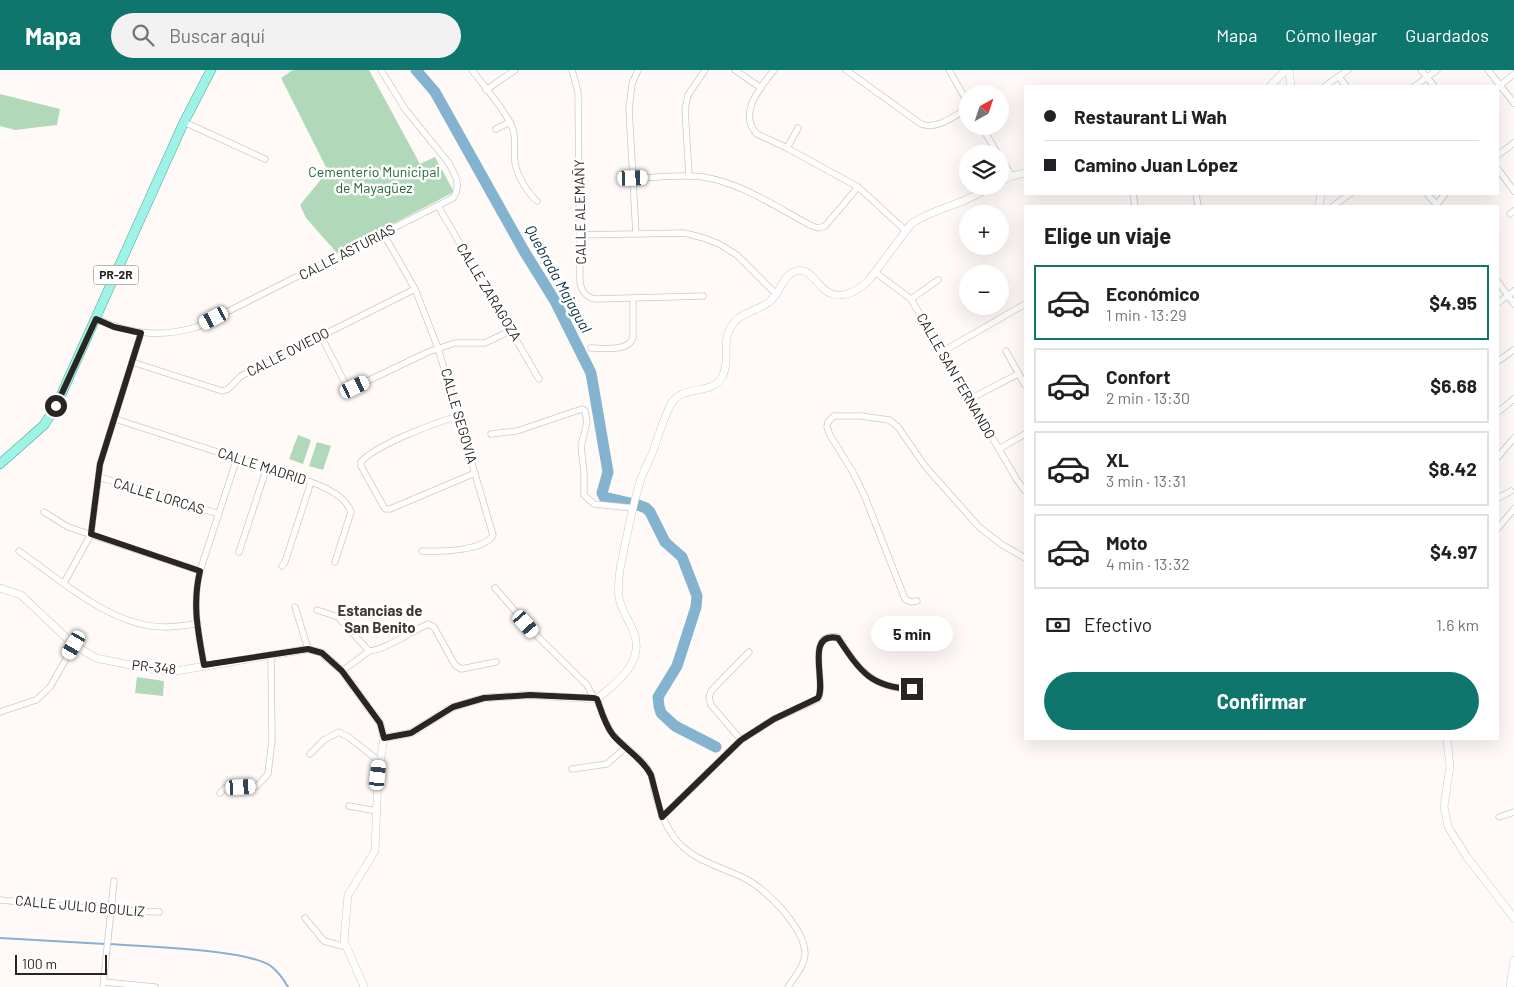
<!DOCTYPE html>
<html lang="es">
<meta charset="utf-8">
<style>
body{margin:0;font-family:Barlow,sans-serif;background:#f2f2f2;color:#202124;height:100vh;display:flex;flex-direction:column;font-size:19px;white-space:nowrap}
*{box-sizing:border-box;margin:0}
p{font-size:16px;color:#757577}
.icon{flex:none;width:28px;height:28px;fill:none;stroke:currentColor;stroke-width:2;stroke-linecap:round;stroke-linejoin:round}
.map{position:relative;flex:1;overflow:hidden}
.drawer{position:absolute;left:1024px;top:135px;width:475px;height:535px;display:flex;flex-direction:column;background:#fff;border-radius:0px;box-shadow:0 5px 20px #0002}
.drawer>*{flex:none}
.hud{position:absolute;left:1024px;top:15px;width:475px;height:110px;border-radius:0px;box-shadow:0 5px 20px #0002;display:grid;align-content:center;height:110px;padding:0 20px;background:#fff}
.needle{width:32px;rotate:40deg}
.controls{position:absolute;left:959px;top:15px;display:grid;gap:10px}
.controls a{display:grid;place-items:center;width:50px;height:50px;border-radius:50%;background:#fff;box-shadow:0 5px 20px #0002;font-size:25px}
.scale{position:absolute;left:15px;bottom:12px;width:92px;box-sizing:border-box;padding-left:5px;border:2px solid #282523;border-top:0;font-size:14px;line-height:18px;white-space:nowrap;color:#282523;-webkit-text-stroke:4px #fff;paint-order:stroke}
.end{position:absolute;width:22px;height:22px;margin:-11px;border:6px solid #282523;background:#fff;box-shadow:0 0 0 2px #fff}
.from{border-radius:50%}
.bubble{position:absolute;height:35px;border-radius:18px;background:#fff;box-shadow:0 5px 20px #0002;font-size:16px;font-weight:700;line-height:35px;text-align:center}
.car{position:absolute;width:15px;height:30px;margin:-15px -8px;border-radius:6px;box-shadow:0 0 4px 1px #0007;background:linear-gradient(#fff 24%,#345 0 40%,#fff 0 76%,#345 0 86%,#fff 0)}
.hud b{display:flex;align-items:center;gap:18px;height:48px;font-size:19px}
.hud b+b{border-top:1px solid #e0e0e0}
.hud i{width:12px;height:12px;background:#202124}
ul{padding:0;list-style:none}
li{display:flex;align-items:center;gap:15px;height:75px;margin:0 10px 8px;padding:0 10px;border:2px solid #e0e0e0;border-radius:0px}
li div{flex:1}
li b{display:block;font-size:19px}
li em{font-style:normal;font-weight:700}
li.current{border-color:#0f766e}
li>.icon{width:45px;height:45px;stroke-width:1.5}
h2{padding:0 20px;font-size:22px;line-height:60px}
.pay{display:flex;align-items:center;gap:12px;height:55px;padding:0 20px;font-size:19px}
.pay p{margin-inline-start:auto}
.button{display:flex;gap:10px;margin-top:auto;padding:10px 20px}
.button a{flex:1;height:58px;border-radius:30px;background:#0f766e;color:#fff;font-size:20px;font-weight:700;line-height:58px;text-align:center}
header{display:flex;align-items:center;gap:30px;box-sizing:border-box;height:70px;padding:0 25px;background:#0f766e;color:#fff}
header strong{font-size:24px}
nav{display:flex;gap:28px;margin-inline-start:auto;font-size:18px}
.search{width:350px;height:45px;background:#f2f2f2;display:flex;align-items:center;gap:12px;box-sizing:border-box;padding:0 18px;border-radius:28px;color:#757577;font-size:19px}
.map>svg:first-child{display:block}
</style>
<header>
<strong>Mapa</strong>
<div class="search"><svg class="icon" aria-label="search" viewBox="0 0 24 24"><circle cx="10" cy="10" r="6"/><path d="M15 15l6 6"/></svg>Buscar aquí</div>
<nav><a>Mapa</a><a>Cómo llegar</a><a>Guardados</a></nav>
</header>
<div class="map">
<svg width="1514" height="917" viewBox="0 0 1514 917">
<rect width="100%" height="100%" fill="#fffaf7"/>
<g fill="#b0d8b9">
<polygon points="293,0 369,0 420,94 435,87 454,122 337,183 306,148 300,135 328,101 281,8"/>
<polygon points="0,24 60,39 57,55 15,60 0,56"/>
<polygon points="298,365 311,370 303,394 289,389"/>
<polygon points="317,372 331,376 323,400 309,396"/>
<polygon points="137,607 164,611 163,626 135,623"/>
</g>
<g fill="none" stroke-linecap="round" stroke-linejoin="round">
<g stroke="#84b3d0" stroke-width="2">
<polyline points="0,868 105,874"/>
<path d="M110,874c34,3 136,5 161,22 6,5 13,14 17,21"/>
</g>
<g stroke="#84b3d0" stroke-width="11">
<polyline points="416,0 435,22 524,181 555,231 591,303 608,402 602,423 604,427 630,433"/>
<polyline points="638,435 646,438 650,442 665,472 682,487 697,526 696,537 677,596 658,627 659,636 661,643 675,656 716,677"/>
</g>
<defs>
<g id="minor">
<path d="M472,0c11,15 34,41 40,57 5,11 1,23 3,35 1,12 13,32 22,39"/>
<path d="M572,0l6,22 2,191c2,9 6,14 15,16l108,-3"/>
<polyline points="735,0 761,18"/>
<path d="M774,0c-13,17 -37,43 -17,64l30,14 71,39 47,43"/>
<path d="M846,0l75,54c17,6 33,-8 47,-16"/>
<polyline points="949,0 968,33"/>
<polyline points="1421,0 1434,16"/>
<polyline points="1488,0 1514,33"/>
<polyline points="1339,7 1346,16"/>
<polyline points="1325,16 1348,0"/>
<polyline points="1415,16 1437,0"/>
<polyline points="1498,17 1514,4"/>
<polyline points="486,20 515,0"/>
<polyline points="184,52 265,89"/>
<polyline points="981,56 998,84"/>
<polyline points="496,59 510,52"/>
<polyline points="787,78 798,58"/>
<polyline points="1498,85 1514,73"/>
<polyline points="1000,87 1012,106"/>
<polyline points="1498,99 1514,121"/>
<polyline points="689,106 685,39 688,25 705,0"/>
<path d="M633,108c23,0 47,-4 70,-1 39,6 75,31 109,49l6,2 7,-2 33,-39"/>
<polyline points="1133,124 1135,136"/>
<polyline points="1196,124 1198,136"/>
<polyline points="1427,124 1438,136"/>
<polyline points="1437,134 1445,124"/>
<polyline points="438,136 539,309"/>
<polyline points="1333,136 1350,124"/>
<polyline points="1510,144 1514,141"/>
<path d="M383,163l32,56 23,59 55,187c-8,16 -54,17 -71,16"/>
<polyline points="636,164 629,39 632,14 638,0"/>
<polyline points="580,165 684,163 704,168 719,174 737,185 776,224"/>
<polyline points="875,202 911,229 1017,410 1025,421"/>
<polyline points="1498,212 1514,234"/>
<polyline points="911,229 938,210"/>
<polyline points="1498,233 1514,221"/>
<path d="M96,249c35,15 64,19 101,8l256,-129c9,-13 2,-24 -5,-36l-43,-53 -24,-39"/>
<polyline points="321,266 346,315 350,317 355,317 428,282 455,273 485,273 512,260"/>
<path d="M591,278c13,0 37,4 42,-10v-40"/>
<polyline points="1006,281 1025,315"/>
<polyline points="942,282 1025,234"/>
<polyline points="1498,291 1514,280"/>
<polyline points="132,292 222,321 228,319 241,306 415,219"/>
<polyline points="970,329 1018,304"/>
<polyline points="1498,342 1514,329"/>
<path d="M458,346c-23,7 -83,29 -97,46v4l24,43h5l85,-36"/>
<path d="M115,349l196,63c14,5 35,15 40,30l-16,50"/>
<polyline points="491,364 517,361 582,339 585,341 587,352 581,376 584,403 584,425 594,434 633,438"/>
<polyline points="999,379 1025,364"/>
<polyline points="1498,387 1514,368"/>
<polyline points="99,407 219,444"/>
<polyline points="1498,428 1511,421"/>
<polyline points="44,442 68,457 200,501"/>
<polyline points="1498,458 1514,439"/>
<path d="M19,481c41,29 94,77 147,76 10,0 20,-2 31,-3"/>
<polyline points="239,482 267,397"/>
<polyline points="282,496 285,492 311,412"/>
<polyline points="64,513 91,464 100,394 141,263"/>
<polyline points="495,518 537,566 587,615 594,628"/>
<polyline points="917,531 911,532 905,529 865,427 854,404 830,365 827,357 828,352 834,346 861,346 889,350 898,357 925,396 979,457 1001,474 1025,488"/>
<polyline points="295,537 308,579"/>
<path d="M317,540l21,7 31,34c18,-2 41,-19 59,-27l6,3 21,38 6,4 35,-7"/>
<path d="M204,595c-6,-34 -12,-60 -4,-94l37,-113"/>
<polyline points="342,601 369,581"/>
<path d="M597,629c4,11 8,25 15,34 11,15 32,24 39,42 2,5 2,10 3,15 5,18 11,37 24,52 17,19 43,25 66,36 22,11 60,49 61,75 0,12 -11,25 -17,34"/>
<polyline points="0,642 36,630 50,617 74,575"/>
<polyline points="741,670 711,635 709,628 711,621 749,582"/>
<polyline points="310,684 324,670 339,662 350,668 380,692"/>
<polyline points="572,699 607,694 626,677"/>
<polyline points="220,723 225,718 257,716 268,704 272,670 271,585"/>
<polyline points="349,736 377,741"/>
<path d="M662,747l79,-77 33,-21 44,-20c9,-15 -14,-68 20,-62 16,26 32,50 65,51 7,1 13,1 19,-3"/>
<polyline points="1499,747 1514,742"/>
<polyline points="0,830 111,840 159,842"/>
<polyline points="305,848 324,871 346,877"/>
<polyline points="104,912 155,917"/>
<polyline points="103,917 114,811"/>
</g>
<g id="tertiary">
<polyline points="1289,0 1291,16"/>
<polyline points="1270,16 1286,0"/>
<polyline points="1000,112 1012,106 1025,103"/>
<polyline points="1319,136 1321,124"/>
<polyline points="0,518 21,525 74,575 96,588 155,600 176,601 308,579 322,583 342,601 380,653 384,668 378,705 375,781 348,825 344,871 364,917"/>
<path d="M384,668l27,-5 42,-26 31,-9 46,-3 67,4c16,-14 36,-27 39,-49 3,-20 -15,-35 -17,-53 -2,-19 3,-38 7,-57 4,-19 8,-39 14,-58 3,-10 8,-19 12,-28 6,-17 11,-34 19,-50 11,-20 41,-8 51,-27 8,-14 1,-30 6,-44 9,-22 25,-19 41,-31 11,-7 13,-27 27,-31 21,-5 22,31 51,23 9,-2 15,-7 22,-14l42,-56c16,-11 35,-16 52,-23 10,-4 20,-10 29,-15"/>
<polyline points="1447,669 1450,696 1444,736 1448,757 1467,787 1514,848"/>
<polyline points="1510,917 1514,890"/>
</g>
<polyline id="primary" points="0,394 44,355 56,336 184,52 211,0"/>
</defs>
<use href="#minor" stroke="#d0c9c4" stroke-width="7"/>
<use href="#tertiary" stroke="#d0c9c4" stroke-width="8"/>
<use href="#primary" stroke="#4ba698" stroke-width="10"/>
<use href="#minor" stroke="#fff" stroke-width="5.5"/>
<use href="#tertiary" stroke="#fff" stroke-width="7"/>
<use href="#primary" stroke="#9ef3e7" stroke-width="9"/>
</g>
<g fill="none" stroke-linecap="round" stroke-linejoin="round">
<path stroke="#282523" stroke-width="6" d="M56,336l40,-87 18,8 27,6 -41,131 -9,70 109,37c-8,34 -2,60 4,94l104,-16 14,4 20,18 38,52 4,15 27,-5 42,-26 31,-9 46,-3 64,3 3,1c4,11 8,26 16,36 12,14 29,23 38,40l11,42 79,-77 33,-21 44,-21c9,-14 -14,-67 20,-60 22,33 32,49 74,51"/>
</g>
<g text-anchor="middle" stroke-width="5" stroke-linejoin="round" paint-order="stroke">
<rect fill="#fff" stroke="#686665" stroke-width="1" x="93.5" y="195.5" width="45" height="19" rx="4"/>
<g font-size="12" font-weight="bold" fill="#282523">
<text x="116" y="209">PR-2R</text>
</g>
<g font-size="14" fill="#236338" stroke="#fff">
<text x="374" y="107">Cementerio Municipal<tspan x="374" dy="16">de Mayagüez</tspan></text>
</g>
<g font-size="14" fill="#282523" stroke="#fff">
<text transform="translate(580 142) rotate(-91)" y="5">CALLE ALEMAÑY</text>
<text transform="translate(347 182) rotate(-27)" y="5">CALLE ASTURIAS</text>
<text transform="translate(489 222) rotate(59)" y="5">CALLE ZARAGOZA</text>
<text transform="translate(288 282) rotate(-27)" y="5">CALLE OVIEDO</text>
<text transform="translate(956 306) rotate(60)" y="5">CALLE SAN FERNANDO</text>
<text transform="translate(459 346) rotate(74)" y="5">CALLE SEGOVIA</text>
<text transform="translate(262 396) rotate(18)" y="5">CALLE MADRID</text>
<text transform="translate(159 426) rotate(17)" y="5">CALLE LORCAS</text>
<text transform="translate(154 597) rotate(6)" y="5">PR-348</text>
<text transform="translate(80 836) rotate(5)" y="5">CALLE JULIO BOULIZ</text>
</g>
<g font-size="15" font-style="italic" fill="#042d41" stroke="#fff">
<text transform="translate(558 209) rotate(61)" y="5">Quebrada Majagual</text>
</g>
<g font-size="15" font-weight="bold" fill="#3f3935" stroke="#fff">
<text x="380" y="546">Estancias de<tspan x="380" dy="17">San Benito</tspan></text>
</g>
</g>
</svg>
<div class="controls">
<a><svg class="needle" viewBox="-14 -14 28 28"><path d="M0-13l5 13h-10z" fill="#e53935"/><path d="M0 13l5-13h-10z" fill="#757577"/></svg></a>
<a><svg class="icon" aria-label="layers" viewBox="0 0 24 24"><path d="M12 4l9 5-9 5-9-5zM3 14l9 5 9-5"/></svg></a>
<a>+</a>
<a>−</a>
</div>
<div class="scale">100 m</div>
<i class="end from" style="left:56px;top:336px"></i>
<i class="end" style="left:912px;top:619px"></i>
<div class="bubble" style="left:871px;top:546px;width:82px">5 min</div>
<i class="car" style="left:633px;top:108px;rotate:88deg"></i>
<i class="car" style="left:214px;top:248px;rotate:243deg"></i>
<i class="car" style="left:355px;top:317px;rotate:64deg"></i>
<i class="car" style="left:526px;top:554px;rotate:139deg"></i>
<i class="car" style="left:74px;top:575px;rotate:210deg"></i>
<i class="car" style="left:378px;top:705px;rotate:6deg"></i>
<i class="car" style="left:241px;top:717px;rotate:87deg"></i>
<div class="hud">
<b><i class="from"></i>Restaurant Li Wah</b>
<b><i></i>Camino Juan López</b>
</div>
<section class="drawer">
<h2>Elige un viaje</h2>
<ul>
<li class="current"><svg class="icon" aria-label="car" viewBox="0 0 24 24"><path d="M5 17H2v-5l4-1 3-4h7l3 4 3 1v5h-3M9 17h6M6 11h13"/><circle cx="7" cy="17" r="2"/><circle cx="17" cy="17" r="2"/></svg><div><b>Económico</b><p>1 min · 13:29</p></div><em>$4.95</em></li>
<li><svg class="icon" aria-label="car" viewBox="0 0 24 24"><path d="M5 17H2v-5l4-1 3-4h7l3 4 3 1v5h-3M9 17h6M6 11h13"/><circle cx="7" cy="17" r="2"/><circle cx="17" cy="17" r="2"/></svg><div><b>Confort</b><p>2 min · 13:30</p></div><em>$6.68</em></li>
<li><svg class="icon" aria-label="car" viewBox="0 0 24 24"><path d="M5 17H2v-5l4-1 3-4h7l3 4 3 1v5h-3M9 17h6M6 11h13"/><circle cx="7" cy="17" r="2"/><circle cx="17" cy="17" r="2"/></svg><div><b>XL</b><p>3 min · 13:31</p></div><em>$8.42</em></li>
<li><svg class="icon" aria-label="car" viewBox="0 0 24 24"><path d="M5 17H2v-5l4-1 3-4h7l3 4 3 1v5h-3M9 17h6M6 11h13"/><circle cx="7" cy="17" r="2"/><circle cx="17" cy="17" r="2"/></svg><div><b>Moto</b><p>4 min · 13:32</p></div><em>$4.97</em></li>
</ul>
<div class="pay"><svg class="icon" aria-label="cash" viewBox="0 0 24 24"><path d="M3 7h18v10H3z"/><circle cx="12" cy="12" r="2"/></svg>Efectivo<p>1.6 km</p></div>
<div class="button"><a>Confirmar</a></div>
</section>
</div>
